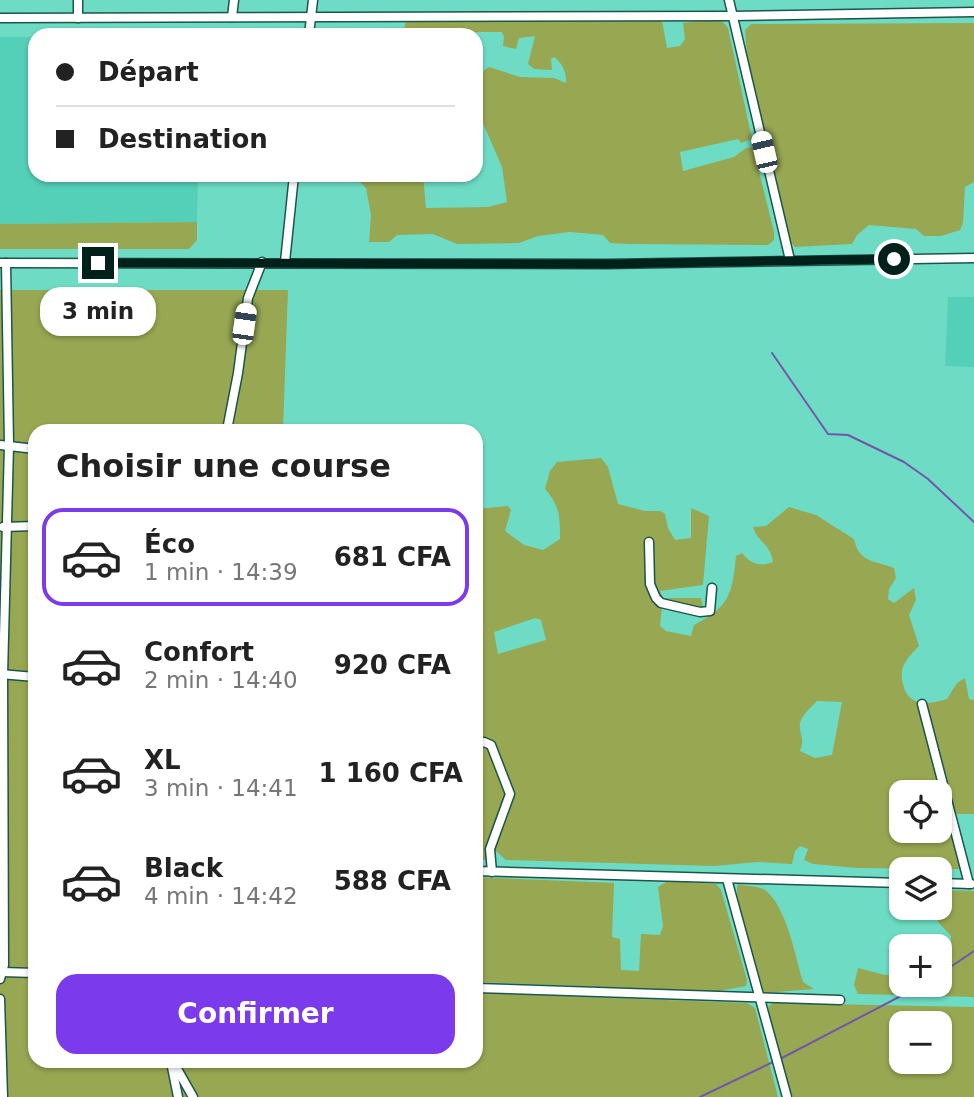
<!DOCTYPE html>
<html lang="fr">
<meta charset="utf-8">
<style>
body{margin:0;font-family:"DejaVu Sans",sans-serif;background:#f6f6f6;color:#222;height:100vh;display:flex;flex-direction:column;font-size:26px;white-space:nowrap}
*{box-sizing:border-box;margin:0}
p{font-size:23px;color:#767676}
.icon{flex:none;width:38px;height:38px;fill:none;stroke:currentColor;stroke-width:2;stroke-linecap:round;stroke-linejoin:round}
.map{position:relative;flex:1;overflow:hidden}
.panel{position:absolute;left:28px;top:424px;width:455px;height:644px;display:flex;flex-direction:column;background:#fff;border-radius:21px;box-shadow:0 2px 5px #0004}
.panel>*{flex:none}
.guide{position:absolute;left:28px;top:28px;width:455px;height:154px;border-radius:21px;box-shadow:0 2px 5px #0004;display:grid;align-content:center;height:154px;padding:0 28px;background:#fff}
.fabs{position:absolute;left:889px;top:780px;display:grid;gap:14px}
.fabs a{display:grid;place-items:center;width:63px;height:63px;border-radius:14px;background:#fff;box-shadow:0 2px 5px #0004;font-size:35px}
.end{position:absolute;width:32px;height:32px;margin:-16px;border:9px solid #00211a;background:#fff;box-shadow:0 0 0 4px #fff}
.from{border-radius:50%}
.bubble{position:absolute;height:49px;border-radius:21px;background:#fff;box-shadow:0 2px 5px #0004;font-size:23px;font-weight:800;line-height:49px;text-align:center}
.car{position:absolute;width:21px;height:42px;margin:-21px -10px;border-radius:9px;box-shadow:0 0 5px 2px #0007;background:linear-gradient(#fff 24%,#345 0 40%,#fff 0 76%,#345 0 86%,#fff 0)}
.guide b{display:flex;align-items:center;gap:24px;height:66px;font-size:26px}
.guide b+b{border-top:2px solid #e0e0e0}
.guide i{width:18px;height:18px;background:#222}
ul{padding:0;list-style:none}
li{display:flex;align-items:center;gap:21px;height:98px;margin:0 14px 10px;padding:0 14px;border:4px solid transparent;border-radius:21px}
li div{flex:1}
li b{display:block;font-size:26px}
li em{font-style:normal;font-weight:800}
li.selected{border-color:#7c3aed}
li>.icon{width:63px;height:63px;stroke-width:1.5}
h2{padding:0 28px;font-size:32px;line-height:84px}
.primary-button{display:flex;gap:14px;margin-top:auto;padding:14px 28px}
.primary-button a{flex:1;height:80px;border-radius:21px;background:#7c3aed;color:#fff;font-size:28px;font-weight:800;line-height:80px;text-align:center}
.map>svg:first-child{display:block}
</style>
<div class="map">
<svg width="974" height="1097" viewBox="0 0 974 1097">
<rect width="100%" height="100%" fill="#6edcc4"/>
<g fill="#55d0b8">
<polygon points="0,37 35,37 35,175 198,175 197,222 0,224"/>
<polygon points="948,297 974,297 974,367 945,366"/>
</g>
<g fill="#98a752" fill-rule="evenodd">
<path d="M712,19l11,3 5,6 24,111 -11,4 -3,-4 -58,13 3,19 51,-14 12,-9 7,-1 21,85v8l-6,5 -139,-1 -19,-1 -7,-8 -33,-3 -32,4 -19,7 -62,1 -24,-10 -36,1 -8,7h-20l2,-27 -5,-27 -7,-7 -2,-6h66l3,33 62,-1 19,-5 -5,-35 -26,-60v-31l13,-9 31,10 34,1 12,5c1,-9 -4,-21 -12,-26l-3,2 1,11 -18,-1 -6,-5 7,-28 -16,2 -3,11 -13,-3 1,-9 -2,-5h-26l-6,3h-62l-4,-6 2,-7 256,-2 5,28 13,-2 5,-7 -2,-16z"/>
<polygon points="974,23 974,182 965,187 963,223 960,230 941,236 924,236 916,229 869,225 857,235 852,244 795,247 787,238 747,55 745,30 751,24"/>
<polygon points="197,222 197,240 189,249 0,249 0,224"/>
<polygon points="0,290 288,290 283,430 35,430 35,1060 476,1060 476,993 747,1003 755,1008 778,1097 0,1097"/>
<path d="M601,458l7,9 10,37 27,7h16l4,3 3,14 7,12 16,-2v-30l18,8 -6,69 -43,6 3,7h38l2,10 -4,1 -37,-2 -2,19 6,5 25,5 3,-11c36,-19 38,-30 42,-69l6,-3c9,11 17,14 31,9 -3,-19 -15,-19 -20,-35l13,-1 23,-19 27,8 38,24c5,24 20,21 40,29l2,10 -7,11 -1,10 6,4 20,-15 2,12 -7,15 10,31c-5,5 -11,11 -14,17 -4,6 -4,14 -2,21 5,23 26,21 44,15l10,-16 8,-5 4,21 5,1v114h-28l14,55 -103,-1 -44,-4 -9,-4 4,-11 -8,-3 -5,5 -3,13 -34,-2 -44,4 -208,-6 -9,-8 -10,1 -1,7h-10v-351l32,-3 3,4 -6,21 19,14 19,5 17,-11c0,-22 0,-33 -15,-50l5,-18 7,-9zM535,618l6,2 5,20 -48,14 -4,-22zM817,701l25,1 -10,53 -17,3 -15,-7c4,-12 2,-10 0,-22 -2,-12 10,-20 17,-28zM901,793h39v38h-39z"/>
<polygon points="476,877 614,883 612,937 620,939 621,970 639,971 641,934 660,935 663,926 658,887 668,881 716,884 721,890 747,980 746,986 718,991 476,982"/>
<path d="M738,884c9,2 21,2 27,6 22,17 30,66 38,92l11,7 -50,4 -4,-6c-5,-18 -28,-89 -22,-103z"/>
<polygon points="940,890 974,891 974,997 858,994 854,985 858,968 885,975 901,975 901,985 940,985 940,956 951,950 951,936 939,923 934,912 908,908 940,908"/>
<path d="M773,1003l201,4v90h-181l-11,-28 -14,-62zM901,1024h39v38h-39z"/>
</g>
<g fill="none" stroke-linecap="round" stroke-linejoin="round">
<g stroke="#7356ac" stroke-width="2">
<polyline points="772,353 828,434 848,435 904,462 928,479 974,522"/>
<polyline points="940,974 974,951"/>
<polyline points="780,1059 922,985"/>
<polyline points="700,1097 775,1061"/>
</g>
<defs>
<g id="minor">
<polyline points="78,0 78,18"/>
<polyline points="729,0 790,260"/>
<polyline points="232,17 234,0"/>
<polyline points="0,18 733,16 974,12"/>
<polyline points="309,35 313,0"/>
<polyline points="285,262 294,175"/>
<polyline points="0,263 607,264 974,258"/>
<polyline points="227,430 238,373 248,298 262,262"/>
<polyline points="0,445 35,449"/>
<polyline points="3,527 35,526"/>
<polyline points="649,542 650,584 656,598 661,603 700,612 710,611 712,588"/>
<polyline points="0,674 35,677"/>
<polyline points="922,704 969,884"/>
<polyline points="476,744 484,742 491,745 510,794 490,849 492,872"/>
<polyline points="476,871 901,883"/>
<polyline points="727,879 787,1097"/>
<polyline points="940,883 971,884"/>
<polyline points="2,972 35,973"/>
<polyline points="0,979 4,965 3,675 9,445 6,263"/>
<polyline points="476,988 840,1000"/>
<polyline points="0,999 3,1097"/>
<polyline points="172,1060 193,1097"/>
<polyline points="172,1067 178,1097"/>
</g>
</defs>
<use href="#minor" stroke="#1a564a" stroke-width="11"/>
<use href="#minor" stroke="#fff" stroke-width="8"/>
</g>
<g fill="none" stroke-linecap="round" stroke-linejoin="round">
<polyline stroke="#00211a" stroke-width="9" points="98,263 607,264 894,259"/>
</g>
</svg>
<div class="fabs">
<a><svg class="icon" aria-label="locate" viewBox="0 0 24 24"><circle cx="12" cy="12" r="6"/><path d="M12 2v4M12 18v4M2 12h4M18 12h4"/></svg></a>
<a><svg class="icon" aria-label="layers" viewBox="0 0 24 24"><path d="M12 4l9 5-9 5-9-5zM3 14l9 5 9-5"/></svg></a>
<a>+</a>
<a>−</a>
</div>
<i class="end from" style="left:894px;top:259px"></i>
<i class="end" style="left:98px;top:263px"></i>
<div class="bubble" style="left:40px;top:287px;width:116px">3 min</div>
<i class="car" style="left:764px;top:152px;rotate:347deg"></i>
<i class="car" style="left:244px;top:324px;rotate:8deg"></i>
<div class="guide">
<b><i class="from"></i>Départ</b>
<b><i></i>Destination</b>
</div>
<section class="panel">
<h2>Choisir une course</h2>
<ul>
<li class="selected"><svg class="icon" aria-label="car" viewBox="0 0 24 24"><path d="M5 17H2v-5l4-1 3-4h7l3 4 3 1v5h-3M9 17h6M6 11h13"/><circle cx="7" cy="17" r="2"/><circle cx="17" cy="17" r="2"/></svg><div><b>Éco</b><p>1 min · 14:39</p></div><em>681 CFA</em></li>
<li><svg class="icon" aria-label="car" viewBox="0 0 24 24"><path d="M5 17H2v-5l4-1 3-4h7l3 4 3 1v5h-3M9 17h6M6 11h13"/><circle cx="7" cy="17" r="2"/><circle cx="17" cy="17" r="2"/></svg><div><b>Confort</b><p>2 min · 14:40</p></div><em>920 CFA</em></li>
<li><svg class="icon" aria-label="car" viewBox="0 0 24 24"><path d="M5 17H2v-5l4-1 3-4h7l3 4 3 1v5h-3M9 17h6M6 11h13"/><circle cx="7" cy="17" r="2"/><circle cx="17" cy="17" r="2"/></svg><div><b>XL</b><p>3 min · 14:41</p></div><em>1 160 CFA</em></li>
<li><svg class="icon" aria-label="car" viewBox="0 0 24 24"><path d="M5 17H2v-5l4-1 3-4h7l3 4 3 1v5h-3M9 17h6M6 11h13"/><circle cx="7" cy="17" r="2"/><circle cx="17" cy="17" r="2"/></svg><div><b>Black</b><p>4 min · 14:42</p></div><em>588 CFA</em></li>
</ul>
<div class="primary-button"><a>Confirmer</a></div>
</section>
</div>
